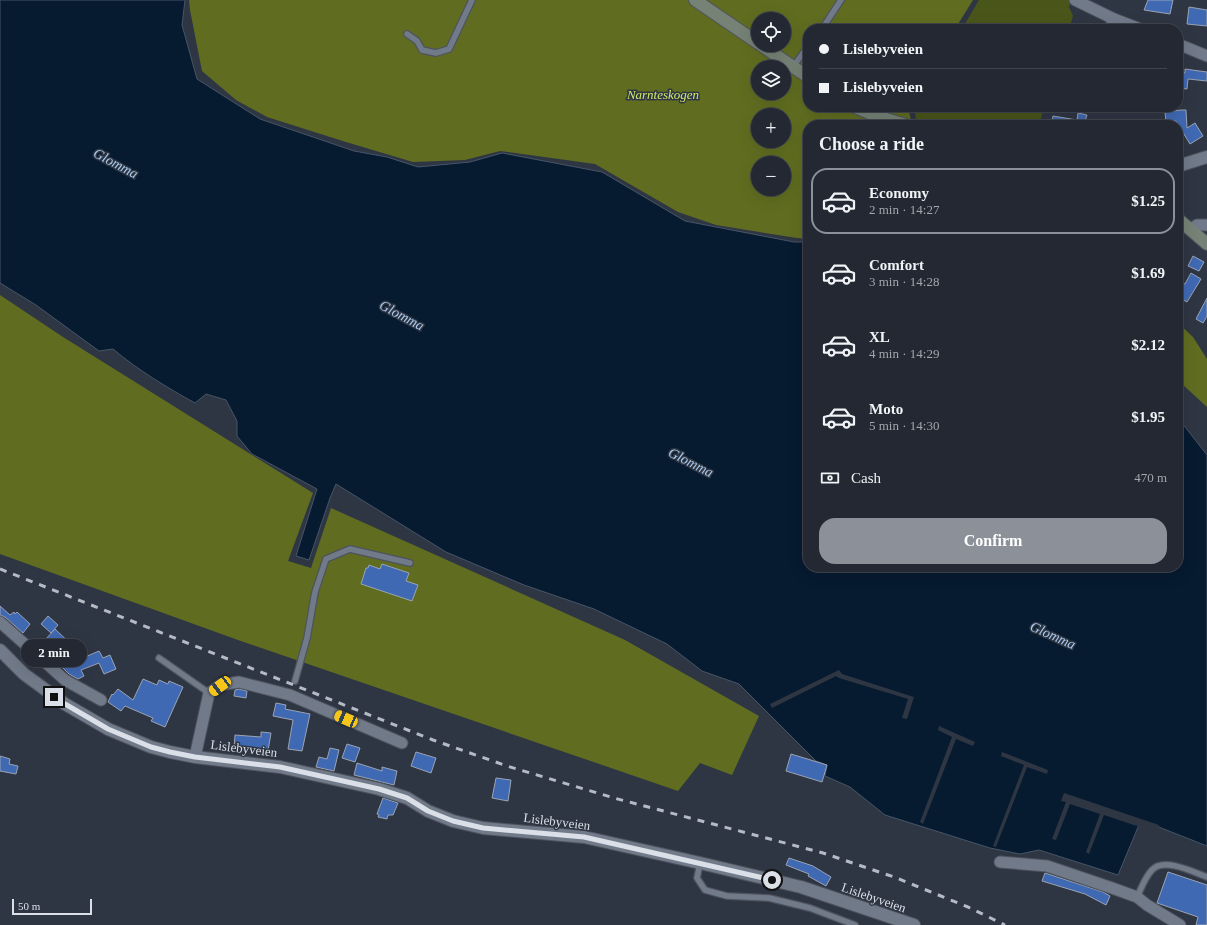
<!DOCTYPE html>
<meta charset="utf-8">
<style>
body{margin:0;font-family:Georgia,serif;background:#2f343e;color:#f1f3f6;height:100vh;display:flex;flex-direction:column;font-size:15px;white-space:nowrap}
*{box-sizing:border-box;margin:0}
p{font-size:13px;color:#a3a6ac}
.icon{flex:none;width:22px;height:22px;fill:none;stroke:currentColor;stroke-width:2;stroke-linecap:round;stroke-linejoin:round}
.map{position:relative;flex:1;overflow:hidden}
.side{position:absolute;left:803px;top:120px;width:380px;height:452px;display:flex;flex-direction:column;background:#232832;border-radius:16px;box-shadow:0 4px 16px #0002,0 0 0 1px #40444d}
.side>*{flex:none}
.guide{position:absolute;left:803px;top:24px;width:380px;height:88px;border-radius:16px;box-shadow:0 4px 16px #0002,0 0 0 1px #40444d;display:grid;align-content:center;height:88px;padding:0 16px;background:#232832}
.controls{position:absolute;left:751px;top:12px;display:grid;gap:8px}
.controls a{display:grid;place-items:center;width:40px;height:40px;border-radius:50%;background:#232832;box-shadow:0 4px 16px #0002,0 0 0 1px #40444d;font-size:20px}
.scale{position:absolute;left:12px;bottom:10px;width:80px;box-sizing:border-box;padding-left:4px;border:2px solid #dadfe8;border-top:0;font-size:11px;line-height:14px;white-space:nowrap;color:#dadfe8;-webkit-text-stroke:3px #2f3643;paint-order:stroke}
.end{position:absolute;width:18px;height:18px;margin:-9px;border:5px solid #dadfe8;background:#111;box-shadow:0 0 0 2px #111}
.from{border-radius:50%}
.bubble{position:absolute;height:28px;border-radius:14px;background:#232832;box-shadow:0 4px 16px #0002,0 0 0 1px #40444d;font-size:13px;font-weight:600;line-height:28px;text-align:center}
.car{position:absolute;width:12px;height:24px;margin:-12px -6px;border-radius:5px;box-shadow:0 0 3px 1px #0007;background:linear-gradient(#f5c518 24%,#345 0 40%,#f5c518 0 76%,#345 0 86%,#f5c518 0)}
.guide b{display:flex;align-items:center;gap:14px;height:38px;font-size:15px}
.guide b+b{border-top:1px solid #40444d}
.guide i{width:10px;height:10px;background:#f1f3f6}
ul{padding:0;list-style:none}
li{display:flex;align-items:center;gap:12px;height:66px;margin:0 8px 6px;padding:0 8px;border:2px solid transparent;border-radius:16px}
li div{flex:1}
li b{display:block;font-size:15px}
li em{font-style:normal;font-weight:600}
li.current{border-color:#8c9099}
li>.icon{width:36px;height:36px;stroke-width:1.5}
h2{padding:0 16px;font-size:18px;line-height:48px}
.pay{display:flex;align-items:center;gap:10px;height:44px;padding:0 16px;font-size:15px}
.pay p{margin-inline-start:auto}
.primary-button{display:flex;gap:8px;margin-top:auto;padding:8px 16px}
.primary-button a{flex:1;height:46px;border-radius:16px;background:#8c9099;color:#fff;font-size:16px;font-weight:600;line-height:46px;text-align:center}
.map>svg:first-child{display:block}
</style>
<div class="map">
<svg width="1207" height="925" viewBox="0 0 1207 925">
<rect width="100%" height="100%" fill="#2f3643"/>
<g fill="#4a551a">
<polygon points="979,0 1071,0 1069,7 1073,16 1069,29 962,29"/>
<polygon points="914,107 1044,107 1039,125 917,125"/>
</g>
<g fill="#606d20" fill-rule="evenodd">
<path d="M189,0h784l-18,29h-147v78h100l4,18h-104v114l-11,-1 -81,-13 -38,-13 -83,-48 -95,-13 -35,9 -52,2 -67,-20 -79,-25 -31,-17 -34,-29 -12,-61zM758,19h26v26h-26zM758,67h26v26h-26zM758,115h26v26h-26zM758,163h26v26h-26z"/>
<polygon points="0,295 63,337 313,493 288,561 311,568 331,508 625,640 759,716 732,775 700,763 678,791 238,640 0,554"/>
<polygon points="1178,323 1193,337 1207,359 1207,407 1181,383 1178,385"/>
</g>
<path fill="#061a30" stroke="#465567" d="M0,0h185l-3,25 15,54 63,40 94,32 33,6 31,10 52,-5 32,-9 100,19 83,49 109,21h14v325h370v-149l29,37v391l-66,-26 -23,55 -79,-25 -19,4 -30,-6 -105,-33 -35,-28 -25,-11 2,-11 -11,-4 -77,-77 -37,-13 -35,-27 -73,-35 -70,-24 -78,-33 -110,-68 -6,14 -21,62 -13,-4 21,-67 -65,-35 -15,-18v-15l-11,-21 -20,-6 -11,9c-29,-16 -57,-33 -82,-54l-14,2 -63,-46 -36,-22z"/>
<g fill="#2f3643">
<polygon points="839,670 842,674 914,697 907,719 902,718 908,699 839,678 836,676 772,708 770,704"/>
<polygon points="939,726 975,742 973,746 956,739 923,824 920,822 952,737 938,730"/>
<polygon points="1002,752 1048,770 1047,774 1027,767 996,847 993,846 1024,765 1001,756"/>
<polygon points="1064,793 1159,825 1158,829 1142,823 1140,827 1104,815 1089,854 1086,852 1100,814 1070,804 1056,840 1052,839 1066,802 1061,801"/>
</g>
<g fill="#4069b4" stroke="#9aa3b3">
<polygon points="1148,0 1173,0 1170,14 1144,10"/>
<polygon points="1189,7 1207,10 1207,26 1187,24"/>
<polygon points="1185,69 1207,72 1207,81 1188,79 1187,89 1178,88 1178,72 1185,73"/>
<polygon points="1181,110 1186,110 1187,128 1195,123 1203,136 1190,144 1176,121 1166,122 1165,112"/>
<polygon points="1078,113 1087,115 1084,125 1051,125 1053,116 1077,120"/>
<polygon points="1193,256 1204,262 1199,271 1188,266"/>
<polygon points="1191,273 1201,279 1187,302 1178,297 1178,281 1185,284"/>
<polygon points="1207,298 1207,316 1203,323 1196,319"/>
<polygon points="382,564 409,573 406,581 418,585 412,601 361,584 366,568 368,568 369,565 380,569"/>
<polygon points="0,606 10,615 14,612 15,614 17,612 30,624 23,633 5,617 0,615"/>
<polygon points="48,616 58,625 51,633 41,624"/>
<polygon points="55,629 74,647 58,664 51,658 56,651 45,640"/>
<polygon points="99,651 103,658 110,655 116,669 104,674 99,663 81,670 84,676 78,679 69,674 62,667"/>
<polygon points="143,679 157,685 159,680 168,684 169,681 183,687 165,727 151,721 153,718 125,706 121,711 108,702 112,694 113,695 118,689 133,700"/>
<polygon points="239,689 247,691 246,698 234,696 235,690"/>
<polygon points="276,703 286,705 285,709 310,714 302,751 288,749 293,720 273,716"/>
<polygon points="261,732 271,733 268,751 234,748 235,735 261,737"/>
<polygon points="347,744 360,748 355,762 342,758"/>
<polygon points="330,748 339,750 334,771 316,767 319,757 327,759"/>
<polygon points="416,752 436,758 431,773 411,766"/>
<polygon points="791,754 827,765 822,782 786,771"/>
<polygon points="0,756 10,759 9,764 18,766 16,774 0,771"/>
<polygon points="357,763 382,771 382,767 397,771 394,785 354,775"/>
<polygon points="496,778 511,780 508,801 492,798"/>
<polygon points="383,798 398,803 393,815 388,815 387,819 378,817 379,815 377,814"/>
<polygon points="789,858 813,866 831,877 826,886 808,876 809,874 786,865"/>
<polygon points="1168,872 1207,885 1207,925 1196,925 1198,917 1157,903"/>
<polygon points="1045,873 1103,892 1110,896 1106,905 1085,894 1042,881"/>
</g>
<g fill="none" stroke-linecap="round" stroke-linejoin="round">
<defs>
<g id="service">
<polyline points="822,29 841,0"/>
<polyline points="407,34 417,41 422,50 436,53 449,49 472,0"/>
<polyline points="793,67 808,46"/>
<polyline points="159,658 209,693"/>
<polyline points="295,681 307,638 315,592 326,559 350,549 410,563"/>
<polyline points="700,863 697,878 705,890 727,896 769,898 810,908 855,925"/>
<path d="M1137,897c4,-8 8,-20 15,-27 12,-13 41,2 55,7"/>
</g>
<g id="minor">
<polyline points="1075,0 1114,19 1140,29"/>
<polyline points="1110,29 1114,19"/>
<polyline points="1178,44 1207,56"/>
<polyline points="1191,229 1197,225 1207,225"/>
<polyline points="0,622 65,680 101,700"/>
<polyline points="195,757 209,693 220,685 239,682 290,695 402,743"/>
<polyline points="1000,862 1047,866 1112,888 1137,897 1147,905 1180,925"/>
</g>
<g id="tertiary">
<polyline points="1178,166 1207,157"/>
<polyline points="0,650 24,674 65,704 108,729 151,747 170,752 195,757 280,767 379,789 407,798 428,811 453,821 483,828 584,837 700,863 801,887 914,925"/>
</g>
<g id="secondary">
<polyline points="695,0 758,43"/>
<polyline points="761,45 808,77"/>
<polyline points="855,107 879,117 906,125"/>
<polyline points="1178,219 1207,244"/>
</g>
</defs>
<use href="#service" stroke="#4e535e" stroke-width="8"/>
<use href="#minor" stroke="#4e535e" stroke-width="13"/>
<use href="#tertiary" stroke="#4e535e" stroke-width="14"/>
<use href="#secondary" stroke="#4e535e" stroke-width="14"/>
<use href="#service" stroke="#717a89" stroke-width="5.5"/>
<use href="#minor" stroke="#717a89" stroke-width="11"/>
<use href="#tertiary" stroke="#717a89" stroke-width="12"/>
<use href="#secondary" stroke="#768276" stroke-width="12"/>
<polyline stroke="#b5bbc5" stroke-width="3" stroke-dasharray="7 7" stroke-linecap="butt" points="0,569 433,740 507,766 614,798 823,853 894,877 968,907 1005,925"/>
</g>
<g fill="none" stroke-linecap="round" stroke-linejoin="round">
<polyline stroke="#dadfe8" stroke-width="5" points="54,697 65,704 108,729 151,747 170,752 195,757 280,767 379,789 407,798 428,811 453,821 483,828 584,837 772,880"/>
</g>
<g text-anchor="middle" stroke-width="3" stroke-linejoin="round" paint-order="stroke">
<g font-size="13" font-style="italic" fill="#d2ea69" stroke="#2f3643">
<text x="663" y="99">Narnteskogen</text>
</g>
<g font-size="13" fill="#dadfe8" stroke="#2f3643">
<text transform="translate(244 748) rotate(7)" y="5">Lislebyveien</text>
<text transform="translate(557 821) rotate(7)" y="5">Lislebyveien</text>
<text transform="translate(874 897) rotate(19)" y="5">Lislebyveien</text>
</g>
<g font-size="14" font-style="italic" fill="#aacbf0" stroke="#2f3643">
<text transform="translate(116 163) rotate(28)" y="5">Glomma</text>
<text transform="translate(402 315) rotate(28)" y="5">Glomma</text>
<text transform="translate(691 462) rotate(27)" y="5">Glomma</text>
<text transform="translate(1053 635) rotate(24)" y="5">Glomma</text>
</g>
</g>
</svg>
<div class="controls">
<a><svg class="icon" aria-label="locate" viewBox="0 0 24 24"><circle cx="12" cy="12" r="6"/><path d="M12 2v4M12 18v4M2 12h4M18 12h4"/></svg></a>
<a><svg class="icon" aria-label="layers" viewBox="0 0 24 24"><path d="M12 4l9 5-9 5-9-5zM3 14l9 5 9-5"/></svg></a>
<a>+</a>
<a>−</a>
</div>
<div class="scale">50 m</div>
<i class="end from" style="left:772px;top:880px"></i>
<i class="end" style="left:54px;top:697px"></i>
<div class="bubble" style="left:21px;top:639px;width:66px">2 min</div>
<i class="car" style="left:220px;top:686px;rotate:233deg"></i>
<i class="car" style="left:346px;top:719px;rotate:293deg"></i>
<div class="guide">
<b><i class="from"></i>Lislebyveien</b>
<b><i></i>Lislebyveien</b>
</div>
<section class="side">
<h2>Choose a ride</h2>
<ul>
<li class="current"><svg class="icon" aria-label="car" viewBox="0 0 24 24"><path d="M5 17H2v-5l4-1 3-4h7l3 4 3 1v5h-3M9 17h6M6 11h13"/><circle cx="7" cy="17" r="2"/><circle cx="17" cy="17" r="2"/></svg><div><b>Economy</b><p>2 min · 14:27</p></div><em>$1.25</em></li>
<li><svg class="icon" aria-label="car" viewBox="0 0 24 24"><path d="M5 17H2v-5l4-1 3-4h7l3 4 3 1v5h-3M9 17h6M6 11h13"/><circle cx="7" cy="17" r="2"/><circle cx="17" cy="17" r="2"/></svg><div><b>Comfort</b><p>3 min · 14:28</p></div><em>$1.69</em></li>
<li><svg class="icon" aria-label="car" viewBox="0 0 24 24"><path d="M5 17H2v-5l4-1 3-4h7l3 4 3 1v5h-3M9 17h6M6 11h13"/><circle cx="7" cy="17" r="2"/><circle cx="17" cy="17" r="2"/></svg><div><b>XL</b><p>4 min · 14:29</p></div><em>$2.12</em></li>
<li><svg class="icon" aria-label="car" viewBox="0 0 24 24"><path d="M5 17H2v-5l4-1 3-4h7l3 4 3 1v5h-3M9 17h6M6 11h13"/><circle cx="7" cy="17" r="2"/><circle cx="17" cy="17" r="2"/></svg><div><b>Moto</b><p>5 min · 14:30</p></div><em>$1.95</em></li>
</ul>
<div class="pay"><svg class="icon" aria-label="cash" viewBox="0 0 24 24"><path d="M3 7h18v10H3z"/><circle cx="12" cy="12" r="2"/></svg>Cash<p>470 m</p></div>
<div class="primary-button"><a>Confirm</a></div>
</section>
</div>
